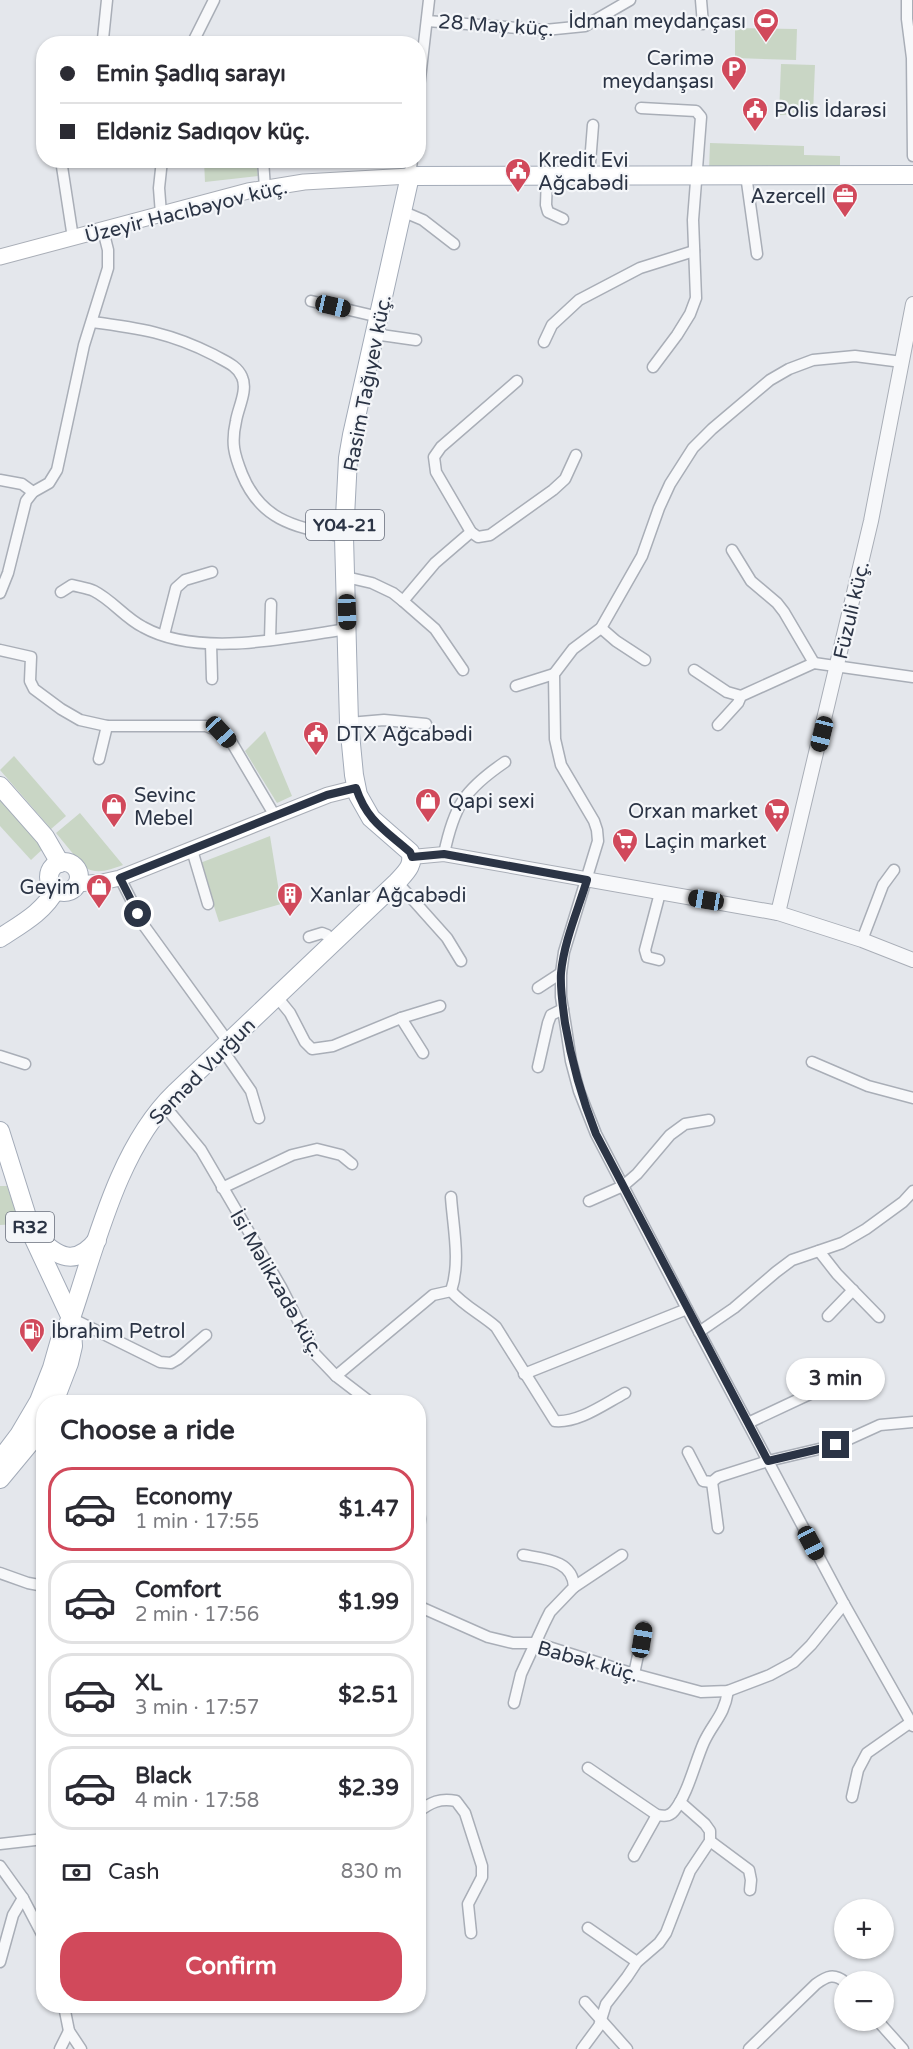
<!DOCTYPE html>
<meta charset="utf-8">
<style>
body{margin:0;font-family:"Varela Round",sans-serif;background:#f2f2f3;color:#2b2b33;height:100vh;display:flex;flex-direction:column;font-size:22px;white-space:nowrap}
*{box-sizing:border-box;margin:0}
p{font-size:20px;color:#7c7c81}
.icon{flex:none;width:33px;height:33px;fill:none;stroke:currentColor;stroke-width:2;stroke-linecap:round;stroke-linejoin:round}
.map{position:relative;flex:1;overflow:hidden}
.sheet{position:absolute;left:36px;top:1395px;width:390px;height:618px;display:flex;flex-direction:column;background:#fff;border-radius:24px;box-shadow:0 2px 4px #0004}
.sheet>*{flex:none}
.banner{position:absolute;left:36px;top:36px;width:390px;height:132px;border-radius:24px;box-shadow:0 2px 4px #0004;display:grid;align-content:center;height:132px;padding:0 24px;background:#fff}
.tools{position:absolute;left:834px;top:1899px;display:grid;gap:12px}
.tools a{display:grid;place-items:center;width:60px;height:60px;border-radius:50%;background:#fff;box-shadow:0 2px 4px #0004;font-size:30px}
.end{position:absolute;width:27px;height:27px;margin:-14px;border:8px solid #2b3445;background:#fff;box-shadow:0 0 0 3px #fff}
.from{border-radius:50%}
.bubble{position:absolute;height:42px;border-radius:21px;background:#fff;box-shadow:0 2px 4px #0004;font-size:20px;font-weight:700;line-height:42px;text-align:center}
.car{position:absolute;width:18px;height:36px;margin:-18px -9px;border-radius:8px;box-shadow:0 0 4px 2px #0007;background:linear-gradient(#222 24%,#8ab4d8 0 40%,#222 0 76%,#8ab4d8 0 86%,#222 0)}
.banner b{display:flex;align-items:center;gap:21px;height:57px;font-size:22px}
.banner b+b{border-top:2px solid #e1e1e2}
.banner i{width:15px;height:15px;background:#2b2b33}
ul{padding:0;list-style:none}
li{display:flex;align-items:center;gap:18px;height:84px;margin:0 12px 9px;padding:0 12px;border:3px solid #e1e1e2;border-radius:24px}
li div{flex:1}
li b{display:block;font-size:22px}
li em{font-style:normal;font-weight:700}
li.current{border-color:#d1495b}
li>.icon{width:54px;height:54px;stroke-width:1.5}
h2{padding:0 24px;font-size:27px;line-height:72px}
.pay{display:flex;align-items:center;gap:15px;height:66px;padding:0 24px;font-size:22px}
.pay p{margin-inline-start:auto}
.cta{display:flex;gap:12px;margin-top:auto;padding:12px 24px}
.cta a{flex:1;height:69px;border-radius:24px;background:#d1495b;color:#fff;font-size:24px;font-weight:700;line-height:69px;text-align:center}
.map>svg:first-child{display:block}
</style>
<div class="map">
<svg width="913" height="2049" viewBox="0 0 913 2049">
<rect width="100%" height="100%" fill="#e4e7ec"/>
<g fill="#c9d6c5">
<polygon points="735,28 797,29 796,60 735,58"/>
<polygon points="781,64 815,65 813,114 779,115"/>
<polygon points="710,143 804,146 804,155 840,156 840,169 709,170"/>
<polygon points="204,161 256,161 258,176 205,182"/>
<polygon points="265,731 292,796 277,803 245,751"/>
<polygon points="14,756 66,816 51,829 0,770"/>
<polygon points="0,795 47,845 31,860 0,826"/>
<path d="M80,813l43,52c-14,5 -26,10 -39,2l-28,-34z"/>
<polygon points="270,836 281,904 219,922 200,863"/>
<polygon points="0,1186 7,1186 20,1224 0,1225"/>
</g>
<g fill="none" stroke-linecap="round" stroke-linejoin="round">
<defs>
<g id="minor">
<polyline points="701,0 703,24"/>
<polyline points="907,0 907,19 912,58 913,156"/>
<polyline points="427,21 545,30 585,26 630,0"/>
<polyline points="105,44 103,39 107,0"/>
<polyline points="192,44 214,0"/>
<polyline points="418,96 429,0"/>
<polyline points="641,108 696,111 701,117 693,220 696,298 690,314 677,335 653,367"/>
<polyline points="61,160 73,238"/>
<polyline points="263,160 265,188"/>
<polyline points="746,175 757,254"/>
<polyline points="410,176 412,160"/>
<polyline points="547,176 546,205 548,212 563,219"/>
<polyline points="589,176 593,125"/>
<polyline points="404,212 423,220 454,244"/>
<polyline points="161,214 159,188 162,160"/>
<polyline points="311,301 379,317"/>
<path d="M92,322c47,6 79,11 122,33 10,6 23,10 28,22 6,13 -4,31 -6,44 -5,22 -2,33 6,53 20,49 56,53 102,63"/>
<polyline points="374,334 416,340"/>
<polyline points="544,342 552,325 579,300 640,268 694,251"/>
<polyline points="902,362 855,356 813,360 789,369 770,380 712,429 693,448 670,484 659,508 642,556 601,628 573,649 554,674 555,739 561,765 594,821 597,830 598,841 564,952 561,973 561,997 566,1028 571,1061 579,1091 596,1134 687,1309 844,1604 913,1726"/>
<polyline points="517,381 441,447 434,457 436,472 471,532 478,537 490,535 553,490 565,479 576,455"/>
<polyline points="0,480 22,484 33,492"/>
<polyline points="732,550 751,581 777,603 784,612 814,663"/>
<polyline points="346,577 372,583 393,593 403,601 435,629 463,670"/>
<path d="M61,592l11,-7c7,2 16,3 22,6 18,9 31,27 49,36 55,31 144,11 204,2"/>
<polyline points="0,593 8,573 26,501 33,492 49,483 57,470 84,345 108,268 108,250 103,230"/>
<polyline points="403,601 435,563 471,532"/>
<polyline points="601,628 616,641 645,660"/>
<polyline points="164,635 176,588 185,580 212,572"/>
<polyline points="270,640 271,604"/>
<polyline points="211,644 212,679"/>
<polyline points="0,650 31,657 30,681 34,689 61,709 80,720 107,726 206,726 221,732 232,743 275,816"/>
<polyline points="694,670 727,692 741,696"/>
<polyline points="516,686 554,674"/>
<polyline points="349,723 384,720 426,724"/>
<polyline points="718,725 738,703 741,696 814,663 913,677"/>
<polyline points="99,759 107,726"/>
<polyline points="192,850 208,904"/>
<path d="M444,854c10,-48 20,-64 61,-92"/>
<polyline points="120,878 145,927 229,1043"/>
<polyline points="397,882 447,938 461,961"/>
<polyline points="309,937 322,933 327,935 333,942"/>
<polyline points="862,940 883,885 894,870"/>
<polyline points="659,960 647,957 645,950 660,893"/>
<polyline points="538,988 561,973"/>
<polyline points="277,997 290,1013 305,1042 312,1049 333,1046 401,1018 440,1006"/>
<polyline points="401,1018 423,1053"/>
<polyline points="222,1049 251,1091 259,1118"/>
<polyline points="0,1056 25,1064"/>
<polyline points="812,1062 868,1086 913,1098"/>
<polyline points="538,1067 548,1023 551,1015 563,1009"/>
<polyline points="163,1104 201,1150 281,1287 315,1354 336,1376 370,1402"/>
<polyline points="222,1188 292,1155 317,1149 341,1155 352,1164"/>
<polyline points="589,1201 623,1186 637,1174 670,1135 685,1124 709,1120"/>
<polyline points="819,1251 837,1274 879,1317"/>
<path d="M451,1291c10,-29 2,-64 0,-94"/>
<polyline points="828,1316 853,1290"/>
<polyline points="71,1318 160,1362 171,1363 178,1359 206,1335"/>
<polyline points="699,1332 734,1308 776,1272 792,1260 842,1243 866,1229 903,1202 913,1191"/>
<polyline points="524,1374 687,1309"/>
<path d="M336,1376l97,-81 18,-4c13,15 30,23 45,36l59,94c24,2 49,-17 70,-28"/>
<polyline points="748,1423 812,1393"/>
<polyline points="688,1452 703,1481 712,1482"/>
<polyline points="418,1503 420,1519 418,1541"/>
<polyline points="718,1528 712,1482 718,1477 768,1461 836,1445 880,1425 913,1422"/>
<polyline points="0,1573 28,1583 44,1586"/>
<polyline points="574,1587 622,1555"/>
<polyline points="418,1606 488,1637 513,1643 536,1643 634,1674 701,1692 728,1691 770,1675 794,1662 811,1645 844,1604"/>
<polyline points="634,1674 644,1627"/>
<path d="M514,1703l7,-29 24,-52 5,-10 24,-25c-1,-27 -30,-28 -51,-32"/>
<path d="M588,1768l69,47c6,1 12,2 17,-4 14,-17 21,-49 30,-69 10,-21 20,-26 24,-51"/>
<polyline points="852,1797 858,1770 867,1753 911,1722"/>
<path d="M418,1812c13,-10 22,-14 38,-11l9,12 17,53v11l-14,27 3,29"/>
<polyline points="710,1841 749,1870 751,1880 750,1890"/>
<polyline points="0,1844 44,1839"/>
<polyline points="634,1856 657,1815"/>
<polyline points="0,1866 23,1898 44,1938"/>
<polyline points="588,1928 637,1962"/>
<polyline points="0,1962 13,1915 23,1898"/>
<polyline points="585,2002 627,2049"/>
<polyline points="64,2006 69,2031 81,2049"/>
<polyline points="877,2020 903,2049"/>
<polyline points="60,2049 69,2031"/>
<polyline points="582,2049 599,2026 606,2004 627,1977 637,1962 659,1943 666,1933 690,1871 710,1841 710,1831 705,1824 680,1802"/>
<path d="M749,2049l67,-65c11,-8 18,-11 29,-2"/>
</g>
<g id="tertiary">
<polyline points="412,857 444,854 778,913 862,940 913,960"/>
<polyline points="778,913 871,521 913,304"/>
</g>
<g id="secondary">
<polyline points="0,257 248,191 304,182 410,176"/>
<polyline points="77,884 102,882 120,878 328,795 356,788"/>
</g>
<g id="primary">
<polyline points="0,786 45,837 60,863"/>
<circle cx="64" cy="877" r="15"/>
<path d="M0,938c21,-14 44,-26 56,-49"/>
<polyline points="0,1131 34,1239 71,1318 73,1346 69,1363 54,1402"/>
<path d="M37,1236c20,22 39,31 60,4"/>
<path d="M0,1460l19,-25 20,-34 13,-33 8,-28 11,-22c25,-73 47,-170 104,-225l222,-211c8,-9 18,-17 13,-30l-39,-34 -13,-23 -4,-20 -5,-52 -5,-186 4,-79 4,-23 58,-259 503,-1"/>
<polyline points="0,1479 29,1444 44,1422"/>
</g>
</defs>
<use href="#minor" stroke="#a9aeb7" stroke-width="13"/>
<use href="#tertiary" stroke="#a9aeb7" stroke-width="16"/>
<use href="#secondary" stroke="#a9aeb7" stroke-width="17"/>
<use href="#primary" stroke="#a3abb8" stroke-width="20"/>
<use href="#minor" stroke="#f7f8fa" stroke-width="10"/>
<use href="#tertiary" stroke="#f7f8fa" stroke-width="14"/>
<use href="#secondary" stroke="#fff" stroke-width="15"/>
<use href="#primary" stroke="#fff" stroke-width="18"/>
</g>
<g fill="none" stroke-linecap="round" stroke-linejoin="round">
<path stroke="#2b3445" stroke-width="8" d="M138,914l-18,-36 207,-83 29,-7c11,33 29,42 54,64l2,5 32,-3 143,26c-9,30 -23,61 -26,93 -1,17 2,34 4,50 7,41 16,73 31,111l172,327 68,-16"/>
</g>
<defs>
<symbol id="stadium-pin" viewBox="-11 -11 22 30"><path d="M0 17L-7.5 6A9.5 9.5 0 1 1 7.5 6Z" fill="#d1495b" stroke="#f4f6f9"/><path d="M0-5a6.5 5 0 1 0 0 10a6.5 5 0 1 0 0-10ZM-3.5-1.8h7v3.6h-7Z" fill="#fff"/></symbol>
<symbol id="parking-pin" viewBox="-11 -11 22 30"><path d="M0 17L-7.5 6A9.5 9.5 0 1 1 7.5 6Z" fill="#d1495b" stroke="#f4f6f9"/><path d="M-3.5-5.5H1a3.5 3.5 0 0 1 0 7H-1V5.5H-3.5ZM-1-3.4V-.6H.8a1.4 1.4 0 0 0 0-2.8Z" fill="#fff"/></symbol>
<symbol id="civic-pin" viewBox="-11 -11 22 30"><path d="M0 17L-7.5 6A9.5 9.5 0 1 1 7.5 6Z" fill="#d1495b" stroke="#f4f6f9"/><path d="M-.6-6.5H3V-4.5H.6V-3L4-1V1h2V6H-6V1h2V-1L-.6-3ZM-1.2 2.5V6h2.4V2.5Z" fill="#fff"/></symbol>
<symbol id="office-pin" viewBox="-11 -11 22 30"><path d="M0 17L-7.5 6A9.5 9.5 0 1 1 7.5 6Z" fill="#d1495b" stroke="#f4f6f9"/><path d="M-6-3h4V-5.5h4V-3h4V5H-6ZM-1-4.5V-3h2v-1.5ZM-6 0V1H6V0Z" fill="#fff"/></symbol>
<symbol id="shop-pin" viewBox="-11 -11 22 30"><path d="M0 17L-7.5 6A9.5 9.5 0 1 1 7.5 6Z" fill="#d1495b" stroke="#f4f6f9"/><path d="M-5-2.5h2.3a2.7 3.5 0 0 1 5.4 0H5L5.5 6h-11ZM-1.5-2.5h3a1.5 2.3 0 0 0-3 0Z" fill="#fff"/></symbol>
<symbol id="supermarket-pin" viewBox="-11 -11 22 30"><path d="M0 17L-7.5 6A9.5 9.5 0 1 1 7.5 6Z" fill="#d1495b" stroke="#f4f6f9"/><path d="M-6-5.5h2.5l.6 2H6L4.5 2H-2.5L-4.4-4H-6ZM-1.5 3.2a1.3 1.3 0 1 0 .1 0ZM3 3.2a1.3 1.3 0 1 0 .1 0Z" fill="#fff"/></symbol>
<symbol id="building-pin" viewBox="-11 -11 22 30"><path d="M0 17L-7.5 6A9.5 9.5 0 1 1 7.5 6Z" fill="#d1495b" stroke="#f4f6f9"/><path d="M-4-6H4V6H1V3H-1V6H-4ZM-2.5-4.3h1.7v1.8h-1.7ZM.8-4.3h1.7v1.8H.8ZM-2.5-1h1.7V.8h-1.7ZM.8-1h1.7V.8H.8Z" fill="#fff"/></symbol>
<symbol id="fuel-pin" viewBox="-11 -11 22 30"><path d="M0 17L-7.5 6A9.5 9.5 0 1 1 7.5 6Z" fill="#d1495b" stroke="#f4f6f9"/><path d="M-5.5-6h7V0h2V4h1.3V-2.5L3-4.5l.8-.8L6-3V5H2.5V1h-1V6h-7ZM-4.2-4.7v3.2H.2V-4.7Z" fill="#fff"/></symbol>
</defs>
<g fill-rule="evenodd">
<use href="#stadium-pin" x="751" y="6" width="30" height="40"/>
<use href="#parking-pin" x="719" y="54" width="30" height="40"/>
<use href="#civic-pin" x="740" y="95" width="30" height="40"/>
<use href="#civic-pin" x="503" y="156" width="30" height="40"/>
<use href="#office-pin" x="830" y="181" width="30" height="40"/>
<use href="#civic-pin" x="301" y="719" width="30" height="40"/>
<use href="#shop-pin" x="413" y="786" width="30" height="40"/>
<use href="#shop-pin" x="99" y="791" width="30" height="40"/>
<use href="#supermarket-pin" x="762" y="796" width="30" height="40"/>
<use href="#supermarket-pin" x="610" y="826" width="30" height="40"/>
<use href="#shop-pin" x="84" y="872" width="30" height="40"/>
<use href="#building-pin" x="275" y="880" width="30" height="40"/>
<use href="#fuel-pin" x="17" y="1316" width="30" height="40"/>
</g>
<g text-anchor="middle" stroke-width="4.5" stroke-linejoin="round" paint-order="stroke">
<g fill="#f4f6f9" stroke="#676e7b" stroke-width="1.5">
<rect x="306" y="510" width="78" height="30" rx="4.5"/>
<rect x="6" y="1212" width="48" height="30" rx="4.5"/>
</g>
<g font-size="18" font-weight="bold" fill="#2b3445">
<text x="345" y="531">Y04-21</text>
<text x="30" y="1233">R32</text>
</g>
<g font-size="20" fill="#2b3445" stroke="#f4f6f9" text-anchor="start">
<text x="746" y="28" text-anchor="end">İdman meydançası</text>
<text x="714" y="65" text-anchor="end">Cərimə<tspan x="714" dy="23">meydanşası</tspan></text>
<text x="774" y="117">Polis İdarəsi</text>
<text x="538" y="167">Kredit Evi<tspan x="538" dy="23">Ağcabədi</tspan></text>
<text x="826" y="203" text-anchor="end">Azercell</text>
<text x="336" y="741">DTX Ağcabədi</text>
<text x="134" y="802">Sevinc<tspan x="134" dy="23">Mebel</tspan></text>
<text x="448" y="808">Qapi sexi</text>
<text x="758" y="818" text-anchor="end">Orxan market</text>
<text x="644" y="848">Laçin market</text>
<text x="80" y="894" text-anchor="end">Geyim</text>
<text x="310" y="902">Xanlar Ağcabədi</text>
<text x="51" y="1338">İbrahim Petrol</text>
</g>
<g font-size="20" fill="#2b3445" stroke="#f4f6f9">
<text transform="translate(496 25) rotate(4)" y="7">28 May küç.</text>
<text transform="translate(186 211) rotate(-14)" y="7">Üzeyir Hacıbəyov küç.</text>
<text transform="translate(367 383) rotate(-79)" y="7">Rasim Tağıyev küç.</text>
<text transform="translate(851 610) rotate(-77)" y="7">Füzuli küç.</text>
<text transform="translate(202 1071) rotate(-45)" y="7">Səməd Vurğun</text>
<text transform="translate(277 1283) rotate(60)" y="7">İsi Məlikzadə küç.</text>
<text transform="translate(588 1661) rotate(16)" y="7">Babək küç.</text>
</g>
</g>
</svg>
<div class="tools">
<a>+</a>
<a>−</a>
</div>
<i class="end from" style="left:138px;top:914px"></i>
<i class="end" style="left:836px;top:1445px"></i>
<div class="bubble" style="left:786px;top:1358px;width:99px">3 min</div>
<i class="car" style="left:333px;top:306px;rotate:103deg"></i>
<i class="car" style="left:347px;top:612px;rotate:178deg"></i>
<i class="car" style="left:221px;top:732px;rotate:137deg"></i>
<i class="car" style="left:822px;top:734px;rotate:194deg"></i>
<i class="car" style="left:706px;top:900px;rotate:279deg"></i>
<i class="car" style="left:811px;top:1543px;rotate:152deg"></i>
<i class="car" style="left:642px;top:1640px;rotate:9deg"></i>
<div class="banner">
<b><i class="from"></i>Emin Şadlıq sarayı</b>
<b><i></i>Eldəniz Sadıqov küç.</b>
</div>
<section class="sheet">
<h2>Choose a ride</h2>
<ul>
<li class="current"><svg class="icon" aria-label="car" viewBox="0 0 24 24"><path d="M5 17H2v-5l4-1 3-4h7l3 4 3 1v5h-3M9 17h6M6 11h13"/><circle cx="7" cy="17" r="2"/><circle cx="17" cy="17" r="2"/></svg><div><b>Economy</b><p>1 min · 17:55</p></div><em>$1.47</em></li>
<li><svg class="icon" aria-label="car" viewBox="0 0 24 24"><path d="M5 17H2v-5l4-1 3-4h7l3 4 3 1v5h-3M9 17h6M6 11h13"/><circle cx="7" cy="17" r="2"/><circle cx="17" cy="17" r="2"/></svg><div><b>Comfort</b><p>2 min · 17:56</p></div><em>$1.99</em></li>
<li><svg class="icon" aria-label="car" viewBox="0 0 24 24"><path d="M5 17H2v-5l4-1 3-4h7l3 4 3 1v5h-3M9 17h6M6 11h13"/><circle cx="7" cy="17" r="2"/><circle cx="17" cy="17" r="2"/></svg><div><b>XL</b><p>3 min · 17:57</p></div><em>$2.51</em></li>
<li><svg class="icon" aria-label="car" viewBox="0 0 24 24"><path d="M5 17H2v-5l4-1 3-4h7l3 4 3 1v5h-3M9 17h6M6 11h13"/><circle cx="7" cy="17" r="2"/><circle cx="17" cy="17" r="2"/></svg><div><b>Black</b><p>4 min · 17:58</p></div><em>$2.39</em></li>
</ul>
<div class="pay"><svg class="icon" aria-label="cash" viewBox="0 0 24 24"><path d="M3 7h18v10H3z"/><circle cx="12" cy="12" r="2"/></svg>Cash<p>830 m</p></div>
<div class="cta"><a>Confirm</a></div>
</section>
</div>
